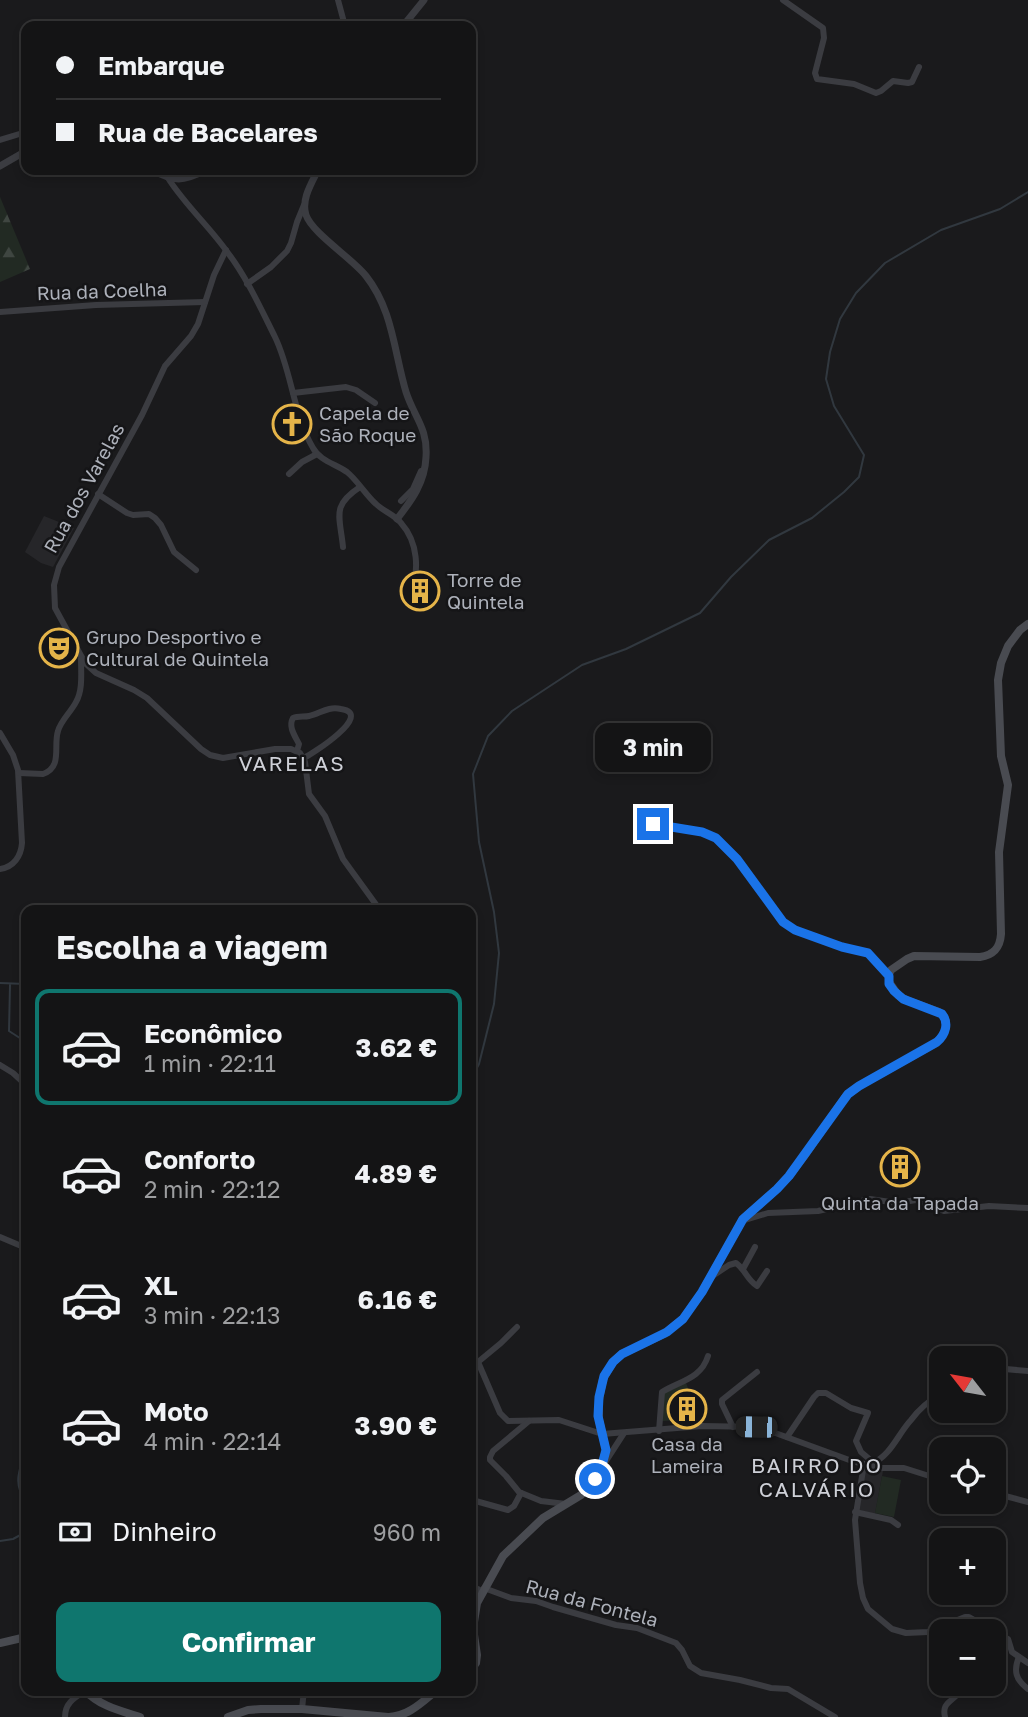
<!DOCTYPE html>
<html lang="pt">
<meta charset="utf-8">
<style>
body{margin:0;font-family:"Golos Text",sans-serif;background:#212122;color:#f1f3f6;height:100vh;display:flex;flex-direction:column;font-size:26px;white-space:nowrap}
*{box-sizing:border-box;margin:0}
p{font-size:23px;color:#9d9ea0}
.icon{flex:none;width:38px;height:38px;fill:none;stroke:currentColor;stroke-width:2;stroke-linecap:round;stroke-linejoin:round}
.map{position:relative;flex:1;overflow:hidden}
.panel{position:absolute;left:21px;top:905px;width:455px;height:791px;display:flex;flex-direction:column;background:#141415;border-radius:14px;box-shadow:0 4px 10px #0003,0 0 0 2px #333334}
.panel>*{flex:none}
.hud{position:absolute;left:21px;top:21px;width:455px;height:154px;border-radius:14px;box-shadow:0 4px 10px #0003,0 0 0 2px #333334;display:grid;align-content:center;height:154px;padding:0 35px;background:#141415}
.needle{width:46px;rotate:301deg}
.controls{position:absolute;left:929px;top:1346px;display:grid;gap:14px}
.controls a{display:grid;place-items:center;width:77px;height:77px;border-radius:14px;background:#141415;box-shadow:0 4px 10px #0003,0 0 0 2px #333334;font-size:35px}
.end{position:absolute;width:32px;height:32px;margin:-16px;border:9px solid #1a73e8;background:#fff;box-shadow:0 0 0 4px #fff}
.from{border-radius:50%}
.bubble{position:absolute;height:49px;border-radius:14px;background:#141415;box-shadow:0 4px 10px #0003,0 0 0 2px #333334;font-size:23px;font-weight:700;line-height:49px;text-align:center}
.car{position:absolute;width:21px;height:42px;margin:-21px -10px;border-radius:9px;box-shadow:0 0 5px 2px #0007;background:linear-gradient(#222 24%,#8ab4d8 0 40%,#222 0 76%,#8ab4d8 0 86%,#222 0)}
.hud b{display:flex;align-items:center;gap:24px;height:66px;font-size:26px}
.hud b+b{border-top:2px solid #333334}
.hud i{width:18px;height:18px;background:#f1f3f6}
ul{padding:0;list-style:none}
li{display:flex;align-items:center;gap:21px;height:116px;margin:0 14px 10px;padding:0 21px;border:4px solid transparent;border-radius:14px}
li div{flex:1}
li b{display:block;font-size:26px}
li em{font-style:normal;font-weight:700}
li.selected{border-color:#0f766e}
li>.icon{width:63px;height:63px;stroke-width:1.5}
h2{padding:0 35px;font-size:32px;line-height:84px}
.pay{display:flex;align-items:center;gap:18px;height:77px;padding:0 35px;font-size:26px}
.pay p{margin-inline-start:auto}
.button{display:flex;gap:14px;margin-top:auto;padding:14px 35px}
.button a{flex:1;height:80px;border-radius:14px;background:#0f766e;color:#fff;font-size:28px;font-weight:700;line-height:80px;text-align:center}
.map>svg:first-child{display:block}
</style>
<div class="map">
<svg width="1028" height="1717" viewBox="0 0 1028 1717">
<defs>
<pattern id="forest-firs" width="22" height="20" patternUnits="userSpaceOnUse" patternTransform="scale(1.75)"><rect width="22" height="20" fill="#222a23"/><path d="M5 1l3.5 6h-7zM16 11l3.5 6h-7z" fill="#3f4641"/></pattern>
<pattern id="park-tufts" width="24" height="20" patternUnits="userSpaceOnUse" patternTransform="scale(1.75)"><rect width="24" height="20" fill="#222a23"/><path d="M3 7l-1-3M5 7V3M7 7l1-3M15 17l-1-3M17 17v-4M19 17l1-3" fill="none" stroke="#3f4641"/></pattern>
</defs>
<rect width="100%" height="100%" fill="#1a1a1c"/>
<g fill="#262629">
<polygon points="44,516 74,528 53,567 41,563 25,552"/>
<polygon points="864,1471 883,1471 875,1514 857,1510"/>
</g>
<polygon fill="url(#forest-firs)" points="0,197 30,269 0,282"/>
<polygon fill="url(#park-tufts)" points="686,1383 694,1404 681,1405 681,1414 677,1415 678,1420 662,1421 663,1393"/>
<polygon fill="#222a23" points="882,1476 901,1480 894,1517 875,1513"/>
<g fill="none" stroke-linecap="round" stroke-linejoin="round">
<g stroke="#31383f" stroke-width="2">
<polyline points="0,983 26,984"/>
<polyline points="10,985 9,1031 26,1042"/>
<polyline points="471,1079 479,1064 494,1004 499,953 494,912 479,842 473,774 488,736 512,711 582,665 626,649 700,613 731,577 769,540 812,518 844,492 859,477 864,455 834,406 826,379 830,352 840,319 856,293 885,263 941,230 1000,209 1028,192"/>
<path d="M26,1193c-6,11 -7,18 0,29"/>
<path d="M26,1447c-6,24 -14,34 0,56"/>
<polyline points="0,1541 13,1539 26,1532"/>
</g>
<g stroke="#3b3c41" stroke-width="6">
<polyline points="338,0 345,26"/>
<polyline points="783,0 823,28 824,38 815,73 817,79 854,84 876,93 881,91 893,81 908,83 912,82 919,67"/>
<polyline points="0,140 26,132"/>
<path d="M168,178c17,27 42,49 60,75 19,25 33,56 47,84 17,35 18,77 38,111 7,13 23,16 34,24 10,8 19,23 29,32 7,7 19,11 25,19 17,19 19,48 9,71"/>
<polyline points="226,250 214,275 198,324 191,336 165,366 142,415 59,567 54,585 55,608 85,663 96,673 134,690 147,698 201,749 210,755 223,758 275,749 291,749 300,753 305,762 309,794 325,816 343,859 380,910"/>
<polyline points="247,284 271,267 287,251 291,243 297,222 304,205"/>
<polyline points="0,312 96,305 205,302"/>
<polyline points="293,393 346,387 356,390 375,403"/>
<polyline points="289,474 302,462 317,454"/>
<polyline points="98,494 127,513 133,515 149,514 155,518 161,525 174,552 196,570"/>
<polyline points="401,501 413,489 421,471"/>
<path d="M343,547c-3,-31 -12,-41 17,-60"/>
<path d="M0,733l13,22 5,15 4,73c-1,13 -8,24 -22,26"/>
<path d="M297,751l2,-7c-4,-8 -11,-17 -6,-26 5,-2 11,-1 16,-2 11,-2 18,-10 32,-7 34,5 -29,45 -37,49"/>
<path d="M19,773l24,1c20,-7 10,-28 15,-43 3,-11 13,-19 18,-29 7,-12 5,-29 5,-43"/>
<polyline points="653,824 702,832 716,838 734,856 783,923 795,930 839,946 868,953 882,970 889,976"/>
<polyline points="0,1065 13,1073 26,1085"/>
<polyline points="745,1220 768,1213 818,1211 870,1199 897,1203 916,1200 944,1211 989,1206 1028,1208"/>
<polyline points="0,1237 26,1248"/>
<polyline points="743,1269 755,1247"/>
<path d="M711,1277l18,-12 7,-2c9,6 11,17 21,23l10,-15"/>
<polyline points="471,1358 478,1362 500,1413 508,1421 559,1420 602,1434 702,1426 759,1427 852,1461 864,1464 871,1468 904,1468 942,1480"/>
<polyline points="478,1362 501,1343 517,1327"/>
<polyline points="994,1368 1028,1371"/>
<polyline points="529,1421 493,1451 490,1457 490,1460 506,1476 519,1492 541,1501 566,1504"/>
<polyline points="733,1427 722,1404 722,1400 757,1372"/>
<path d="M659,1431l3,-39c18,-11 39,-13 46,-36"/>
<polyline points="787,1437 814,1397 818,1393 826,1393 851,1408 868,1413 856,1441 861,1452 874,1463"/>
<path d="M873,1463c18,-8 25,-29 38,-43 8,-11 19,-20 31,-27"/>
<polyline points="604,1464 624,1433"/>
<polyline points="864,1464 855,1520 860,1583 863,1598 868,1609 892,1629 906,1633 928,1632 965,1617 969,1617 1008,1639 1012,1652 1028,1663"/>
<polyline points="994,1493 1028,1502"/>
<polyline points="472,1500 508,1510 514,1506 521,1493"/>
<polyline points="855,1512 891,1520 898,1525"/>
<polyline points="471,1586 482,1591"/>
<polyline points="484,1588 511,1598 536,1601 553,1607 616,1625 637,1628 676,1643 682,1650 690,1666 701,1673 740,1680 771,1688 788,1689 835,1717"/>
<polyline points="931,1631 942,1648"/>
<path d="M1019,1657c-6,14 -3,23 9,32"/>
<polyline points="302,1709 304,1690"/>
<path d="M65,1717c0,-14 9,-19 20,-26"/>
<path d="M945,1717c-3,-13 4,-14 12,-22l-3,-11"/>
</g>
<g stroke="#3b3c41" stroke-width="7">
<polyline points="403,26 424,0"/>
<polyline points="0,166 26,151"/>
<path d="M152,170c22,12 31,12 54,0"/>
<path d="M318,170c-7,14 -17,30 -12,45 6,18 47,44 60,61 27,34 28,76 40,116 8,25 22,36 20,65 -1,25 -14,43 -29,62"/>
</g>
<g stroke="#494b51" stroke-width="8">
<polyline points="0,1643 26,1637"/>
<path d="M471,1670l5,-7 1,-8 -4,-27 4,-25 26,-47 40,-38 38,-23 11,-12 9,-15 5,-18 -7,-30v-20l4,-21 10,-17 9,-8 42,-20 19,-15 19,-27 41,-73 34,-30 12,-13 16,-21 41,-59 13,-10 75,-42c11,-8 18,-23 5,-32l-33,-12 -8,-5 -9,-13v-8l2,-4 16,-11 7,-3 66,1c14,-2 20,-9 21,-23l-2,-82 9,-67 -7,-29 -3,-76 3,-17 7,-17 12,-16 8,-6"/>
<path d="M85,1690c14,16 36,21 55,27"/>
<polyline points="228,1717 248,1710 261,1709 302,1709 388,1717"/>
<path d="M389,1717c20,-1 33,-15 48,-27"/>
</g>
</g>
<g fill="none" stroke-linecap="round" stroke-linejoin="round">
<path stroke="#1a73e8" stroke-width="9" d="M595,1479l7,-14 4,-15 -8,-34 1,-19 5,-21 9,-14 9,-8 45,-22 16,-13 19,-27 41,-73 34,-30 12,-13 59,-82 11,-8 78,-44c9,-8 12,-19 5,-28l-39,-15 -9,-8 -5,-7v-8l-21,-23 -26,-6 -47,-17 -12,-8 -46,-63 -21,-21 -14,-6 -49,-8"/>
</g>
<defs>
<symbol id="church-ring" viewBox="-11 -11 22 22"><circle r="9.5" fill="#151517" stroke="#e5b449" stroke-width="1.5"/><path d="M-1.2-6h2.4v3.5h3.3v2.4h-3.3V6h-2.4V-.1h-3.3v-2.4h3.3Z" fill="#e5b449"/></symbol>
<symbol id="building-ring" viewBox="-11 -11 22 22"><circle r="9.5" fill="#151517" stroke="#e5b449" stroke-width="1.5"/><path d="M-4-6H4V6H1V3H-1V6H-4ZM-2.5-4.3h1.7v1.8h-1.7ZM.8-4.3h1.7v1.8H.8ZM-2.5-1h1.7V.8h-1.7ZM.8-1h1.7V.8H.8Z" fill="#e5b449"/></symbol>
<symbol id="theatre-ring" viewBox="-11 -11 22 22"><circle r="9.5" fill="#151517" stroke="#e5b449" stroke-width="1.5"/><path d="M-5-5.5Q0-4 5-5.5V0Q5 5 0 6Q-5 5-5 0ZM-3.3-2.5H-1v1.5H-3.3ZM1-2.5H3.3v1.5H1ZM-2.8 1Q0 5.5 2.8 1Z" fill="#e5b449"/></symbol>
</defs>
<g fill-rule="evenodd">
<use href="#church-ring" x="270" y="402" width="44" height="44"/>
<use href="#building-ring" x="398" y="569" width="44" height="44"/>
<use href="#theatre-ring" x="37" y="626" width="44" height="44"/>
<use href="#building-ring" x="878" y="1145" width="44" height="44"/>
<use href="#building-ring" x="665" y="1387" width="44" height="44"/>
</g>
<g text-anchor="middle" stroke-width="5" stroke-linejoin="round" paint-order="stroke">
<g font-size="19" fill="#adb1ba" stroke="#151517">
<text transform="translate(102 291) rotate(-2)" y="7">Rua da Coelha</text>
<text transform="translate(84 488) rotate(-61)" y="7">Rua dos Varelas</text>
<text transform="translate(592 1603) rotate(15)" y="7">Rua da Fontela</text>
</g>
<g font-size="19" fill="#adb1ba" stroke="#151517" text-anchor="start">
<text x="319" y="420">Capela de<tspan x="319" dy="22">São Roque</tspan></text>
<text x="447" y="587">Torre de<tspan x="447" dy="22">Quintela</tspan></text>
<text x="86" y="644">Grupo Desportivo e<tspan x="86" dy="22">Cultural de Quintela</tspan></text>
<text x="900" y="1210" text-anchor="middle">Quinta da Tapada</text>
<text x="687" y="1451" text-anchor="middle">Casa da<tspan x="687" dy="22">Lameira</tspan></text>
</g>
<g font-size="21" letter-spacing="2" fill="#ced0d7" stroke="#151517">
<text x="292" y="771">VARELAS</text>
<text x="817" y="1473">BAIRRO DO<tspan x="817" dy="24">CALVÁRIO</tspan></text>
</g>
</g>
</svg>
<div class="controls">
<a><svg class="needle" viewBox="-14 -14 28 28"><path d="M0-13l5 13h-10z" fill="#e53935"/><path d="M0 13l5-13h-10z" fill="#9d9ea0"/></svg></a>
<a><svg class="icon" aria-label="locate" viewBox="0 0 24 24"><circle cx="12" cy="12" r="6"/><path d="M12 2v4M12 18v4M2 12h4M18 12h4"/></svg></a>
<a>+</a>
<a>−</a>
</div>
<i class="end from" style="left:595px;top:1479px"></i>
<i class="end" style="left:653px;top:824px"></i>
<div class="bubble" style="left:595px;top:723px;width:116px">3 min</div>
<i class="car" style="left:756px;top:1427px;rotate:271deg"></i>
<div class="hud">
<b><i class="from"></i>Embarque</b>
<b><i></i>Rua de Bacelares</b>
</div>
<section class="panel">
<h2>Escolha a viagem</h2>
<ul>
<li class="selected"><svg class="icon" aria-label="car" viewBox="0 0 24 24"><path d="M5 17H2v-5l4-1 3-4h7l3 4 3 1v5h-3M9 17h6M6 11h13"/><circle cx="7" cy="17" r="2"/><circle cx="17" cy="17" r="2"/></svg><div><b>Econômico</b><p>1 min · 22:11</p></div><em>3.62 €</em></li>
<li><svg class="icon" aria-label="car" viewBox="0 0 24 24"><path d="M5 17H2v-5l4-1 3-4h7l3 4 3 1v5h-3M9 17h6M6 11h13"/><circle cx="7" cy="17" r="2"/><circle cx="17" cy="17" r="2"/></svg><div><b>Conforto</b><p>2 min · 22:12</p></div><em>4.89 €</em></li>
<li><svg class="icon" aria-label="car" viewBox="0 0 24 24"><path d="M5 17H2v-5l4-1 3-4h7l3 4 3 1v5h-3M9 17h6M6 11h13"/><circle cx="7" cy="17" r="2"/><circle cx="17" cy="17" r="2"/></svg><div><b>XL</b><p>3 min · 22:13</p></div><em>6.16 €</em></li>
<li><svg class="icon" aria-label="car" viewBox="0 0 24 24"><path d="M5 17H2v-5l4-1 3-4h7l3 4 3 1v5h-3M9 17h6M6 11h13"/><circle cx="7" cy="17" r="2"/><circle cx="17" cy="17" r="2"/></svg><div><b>Moto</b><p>4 min · 22:14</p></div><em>3.90 €</em></li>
</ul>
<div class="pay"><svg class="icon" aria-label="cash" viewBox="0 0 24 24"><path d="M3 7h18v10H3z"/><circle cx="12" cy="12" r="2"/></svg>Dinheiro<p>960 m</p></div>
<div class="button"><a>Confirmar</a></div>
</section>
</div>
